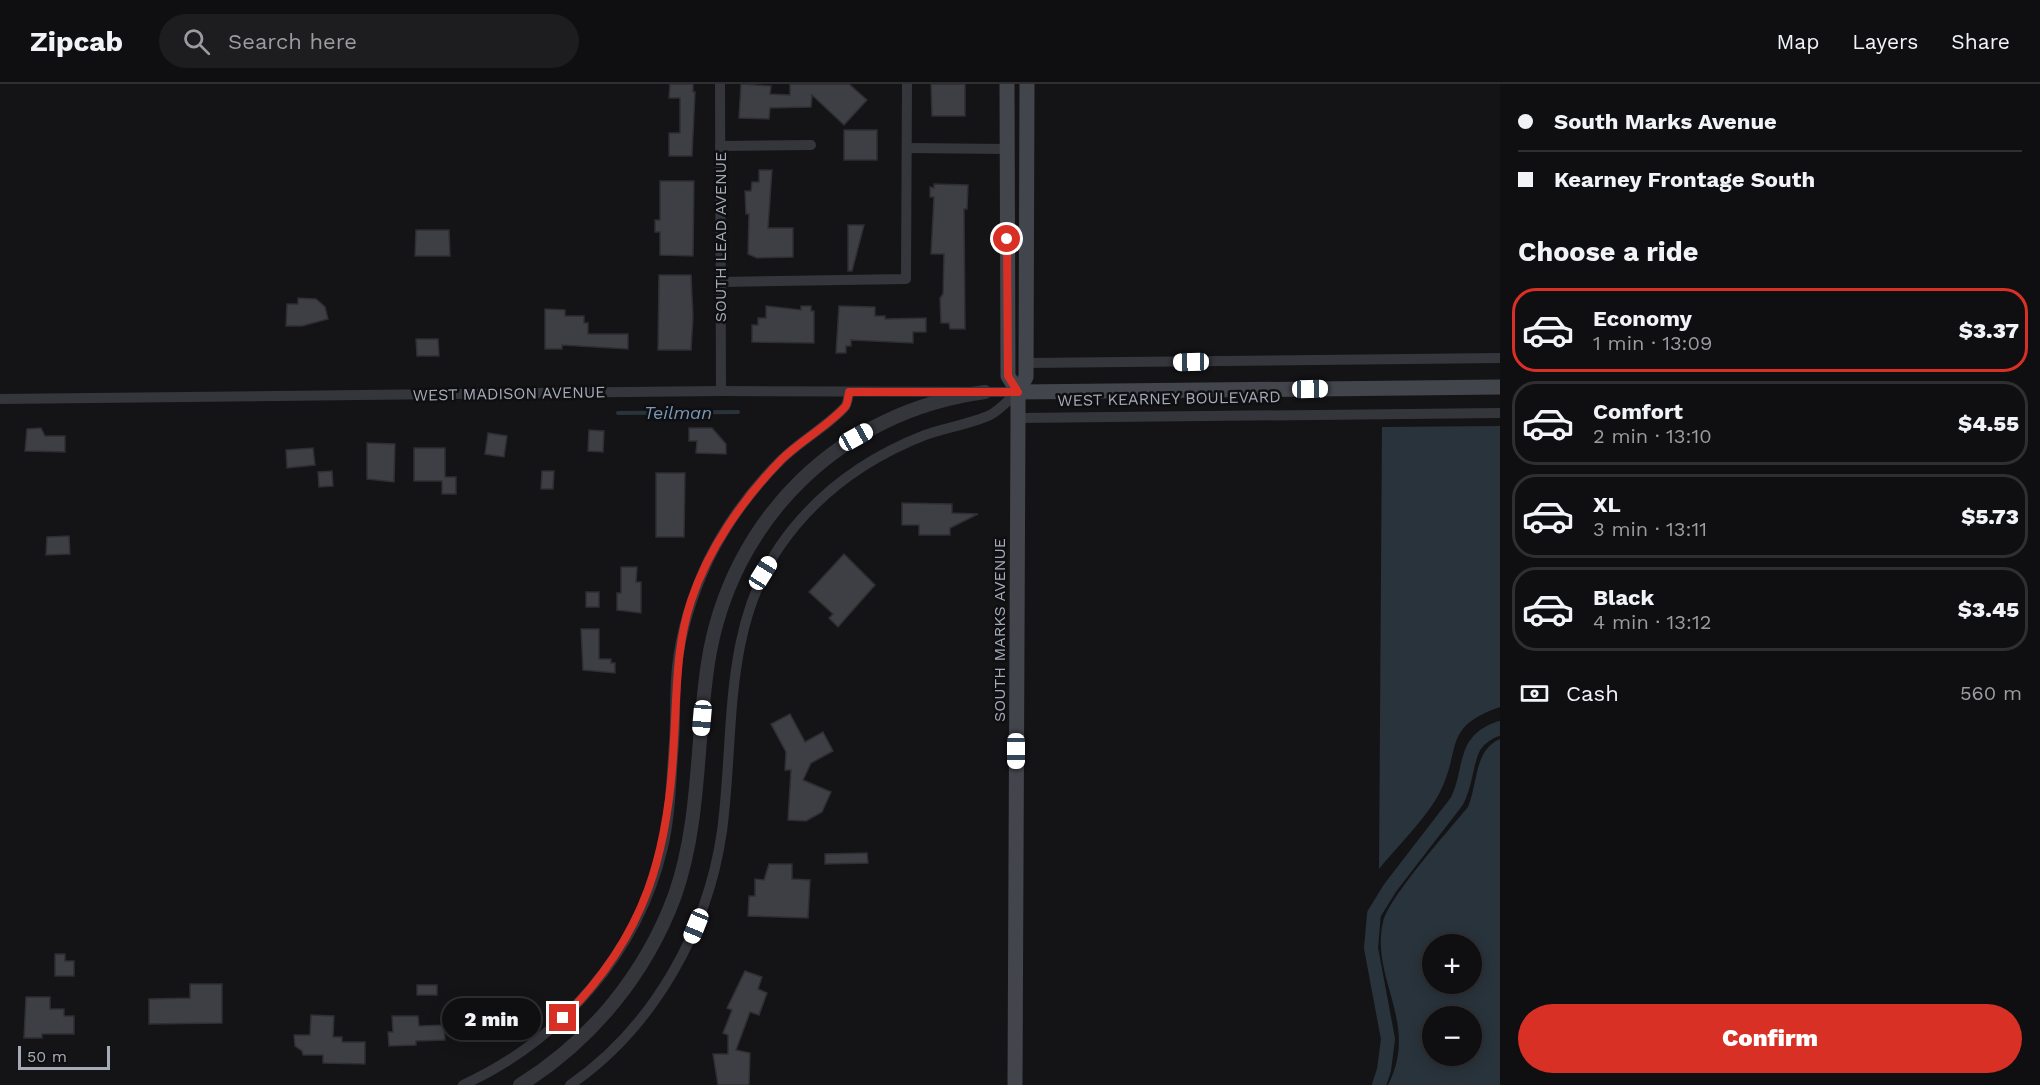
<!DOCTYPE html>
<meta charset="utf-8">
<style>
body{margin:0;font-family:"Work Sans",sans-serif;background:#1d1d1f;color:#f1f3f6;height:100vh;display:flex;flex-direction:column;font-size:22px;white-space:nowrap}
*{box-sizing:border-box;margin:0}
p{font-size:20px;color:#9b9c9f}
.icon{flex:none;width:33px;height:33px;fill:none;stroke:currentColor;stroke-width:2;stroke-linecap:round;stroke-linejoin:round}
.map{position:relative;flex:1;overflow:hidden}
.panel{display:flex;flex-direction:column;background:#0f0f11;width:540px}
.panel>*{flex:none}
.top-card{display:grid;align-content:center;height:132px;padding:0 18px;background:#0f0f11}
.tools{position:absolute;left:1422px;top:850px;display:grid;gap:12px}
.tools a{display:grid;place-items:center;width:60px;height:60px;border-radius:50%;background:#0f0f11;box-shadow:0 3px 15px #0003,0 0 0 2px #2f2f31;font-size:30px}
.scale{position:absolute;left:18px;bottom:15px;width:92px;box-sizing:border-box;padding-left:6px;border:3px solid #a5abb8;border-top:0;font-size:16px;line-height:21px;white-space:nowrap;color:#a5abb8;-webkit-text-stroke:4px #0f0f12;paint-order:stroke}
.end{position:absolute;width:27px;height:27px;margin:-14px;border:8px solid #d93025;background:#fff;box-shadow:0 0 0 3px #fff}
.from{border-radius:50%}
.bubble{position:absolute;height:42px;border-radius:21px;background:#0f0f11;box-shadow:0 3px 15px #0003,0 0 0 2px #2f2f31;font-size:20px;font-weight:800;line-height:42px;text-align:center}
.car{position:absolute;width:18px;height:36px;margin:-18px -9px;border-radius:8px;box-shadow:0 0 4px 2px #0007;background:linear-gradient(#fff 24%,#345 0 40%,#fff 0 76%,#345 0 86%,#fff 0)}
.top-card b{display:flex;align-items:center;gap:21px;height:57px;font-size:22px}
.top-card b+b{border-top:2px solid #2f2f31}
.top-card i{width:15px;height:15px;background:#f1f3f6}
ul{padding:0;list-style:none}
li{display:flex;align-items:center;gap:18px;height:84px;margin:0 12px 9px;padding:0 6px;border:3px solid #2f2f31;border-radius:24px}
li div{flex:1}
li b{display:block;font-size:22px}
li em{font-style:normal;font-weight:800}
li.selected{border-color:#d93025}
li>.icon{width:54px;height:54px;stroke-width:1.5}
h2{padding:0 18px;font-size:27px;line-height:72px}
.pay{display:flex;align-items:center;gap:15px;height:66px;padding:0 18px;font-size:22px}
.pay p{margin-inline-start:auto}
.button{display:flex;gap:12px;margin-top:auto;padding:12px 18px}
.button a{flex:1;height:69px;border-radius:36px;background:#d93025;color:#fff;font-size:24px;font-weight:800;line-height:69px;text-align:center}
header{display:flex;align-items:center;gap:36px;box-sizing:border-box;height:84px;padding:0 30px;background:#0f0f11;border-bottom:2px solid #2f2f31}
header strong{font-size:28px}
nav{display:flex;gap:33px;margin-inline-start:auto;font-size:21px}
.search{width:420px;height:54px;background:#1d1d1f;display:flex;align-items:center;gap:15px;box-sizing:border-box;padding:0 21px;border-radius:33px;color:#9b9c9f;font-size:22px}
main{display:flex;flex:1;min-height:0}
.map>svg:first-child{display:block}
</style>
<header>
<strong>Zipcab</strong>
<div class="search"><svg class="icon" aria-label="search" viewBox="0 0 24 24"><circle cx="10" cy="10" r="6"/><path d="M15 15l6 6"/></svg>Search here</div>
<nav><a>Map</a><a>Layers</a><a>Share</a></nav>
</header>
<main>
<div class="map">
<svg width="1500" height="1001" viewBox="0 0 1500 1001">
<rect width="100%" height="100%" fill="#141417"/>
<g fill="#29333b" fill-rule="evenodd">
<path d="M1500,342v281c-58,20 -38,41 -60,85 -12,24 -43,55 -61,77l3,-442z"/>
<path d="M1500,655v346h-112c32,-62 -18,-106 -5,-163 6,-25 66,-92 85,-115 10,-24 6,-57 32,-68zM1432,861h40v39h-40zM1432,933h40v39h-40z"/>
</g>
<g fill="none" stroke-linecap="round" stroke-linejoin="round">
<polyline stroke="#29333b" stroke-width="4" points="618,329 738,328"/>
<path stroke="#29333b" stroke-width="14" d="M1379,1001l5,-15 4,-31 -17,-91 3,-34 16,-26 67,-87c16,-31 3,-60 43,-73"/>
</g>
<g fill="#3e3f44" stroke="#2e2e33" stroke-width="1.5">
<polygon points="670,0 693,0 693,8 695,8 692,72 669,72 669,49 680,49 680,14 669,14"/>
<polygon points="741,0 771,2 770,10 790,11 790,0 849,0 867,16 844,41 812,11 811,23 770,24 769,35 739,34"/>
<polygon points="931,0 965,0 965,32 932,32"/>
<rect x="844" y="46" width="33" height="30"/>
<polygon points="759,86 772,86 768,144 793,144 793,173 757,174 748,170 749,130 746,130 745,107 751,107 752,98 759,98"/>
<polygon points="660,97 694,97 693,172 660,171 660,148 655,148 655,136 660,136"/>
<polygon points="934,100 968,101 967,125 964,125 965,245 950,245 949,239 941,239 940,214 943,210 944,170 931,170 934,113 930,113 930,103 934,104"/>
<polygon points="848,141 864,141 852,187 848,187"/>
<polygon points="416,146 449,146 450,172 415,172"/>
<polygon points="659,191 691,191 693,233 691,266 658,266"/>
<polygon points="298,214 316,215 325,223 328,235 302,242 286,242 287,220 298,220"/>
<polygon points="766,222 801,226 801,222 811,222 811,227 814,227 814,259 752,258 752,241 758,241 758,234 766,234"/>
<polygon points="839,222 875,223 875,232 885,232 885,235 926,234 926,248 913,248 913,259 851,256 851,262 846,262 846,269 836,269"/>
<polygon points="545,225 565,226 565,232 584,232 584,239 588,239 588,250 628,250 628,265 562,261 562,265 545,265"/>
<polygon points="416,255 438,255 439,272 417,272"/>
<polygon points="41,344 45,352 65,352 65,368 25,367 27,345"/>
<polygon points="689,344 712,344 726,360 726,370 696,369 697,357 689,357"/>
<polygon points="589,346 604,347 603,368 588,367"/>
<polygon points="488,349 507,352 504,373 485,370"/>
<polygon points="367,359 395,360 394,398 367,395"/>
<polygon points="313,364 315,381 287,384 286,366"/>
<polygon points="414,364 445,364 445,393 456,393 456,410 442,410 442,397 414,397"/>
<polygon points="332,387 333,402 319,403 318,388"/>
<polygon points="542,387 554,387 553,405 541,405"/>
<polygon points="656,389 685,389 684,453 656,453"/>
<polygon points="902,419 952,420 952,429 978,430 950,444 950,451 919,451 919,441 902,441"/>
<polygon points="69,452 70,470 46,471 47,453"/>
<polygon points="844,470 875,501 838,543 829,534 833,530 809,508"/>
<polygon points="621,483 637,483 636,498 641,498 641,529 617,526 617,509 621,509"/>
<rect x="586" y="508" width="13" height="15"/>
<polygon points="581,545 599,545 599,575 611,575 611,579 615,579 615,589 583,586"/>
<polygon points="790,630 805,658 823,648 833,667 811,679 803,696 831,708 822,728 806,737 788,736 791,686 785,686 786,668 771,640"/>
<polygon points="867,769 868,779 825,780 825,770"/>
<polygon points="769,780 792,780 792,795 810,796 808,834 748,832 749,812 755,812 755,795 764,796"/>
<polygon points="55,870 65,870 65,877 74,877 74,892 55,892"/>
<polygon points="745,887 762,893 758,905 767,909 759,931 750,928 736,966 750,969 749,1001 718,1001 713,970 728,970 728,951 723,949 732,926 727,924"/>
<polygon points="190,900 222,900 222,939 149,940 149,915 190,914"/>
<rect x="417" y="901" width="20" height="10"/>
<polygon points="26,913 50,913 50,925 64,925 64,932 74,932 74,950 42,950 42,954 24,954"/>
<polygon points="311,931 334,932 333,953 342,953 342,958 365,958 365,980 323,979 323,971 303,971 302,967 295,962 294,951 310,951"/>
<polygon points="392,932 418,932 419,942 444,941 445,956 416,957 416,961 389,962 388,948 393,948"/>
</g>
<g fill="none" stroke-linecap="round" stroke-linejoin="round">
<g stroke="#35363c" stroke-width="10">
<polyline points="720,0 721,307"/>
<polyline points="720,62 811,61"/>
<polyline points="907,64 1007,65"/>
<polyline points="720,198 906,195 907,0"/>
<polyline points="1026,279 1500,274"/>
<polyline points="0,315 721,307 1018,308"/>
<polyline points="1018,334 1500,329"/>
<path d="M463,1001c98,-45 175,-132 200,-238 8,-33 8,-69 11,-104 2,-25 0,-51 3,-76 4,-38 16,-74 32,-108 18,-36 44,-71 72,-99 19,-19 44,-32 63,-52 4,-4 4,-11 5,-16"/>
<path d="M570,1001c83,-57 138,-155 152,-254 13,-97 0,-200 58,-285 36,-52 86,-88 145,-111 19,-7 49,-12 65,-20 10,-5 19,-16 28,-23"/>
</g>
<path stroke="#35363c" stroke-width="14" d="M520,1001c71,-44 126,-111 155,-190 26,-74 21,-155 33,-232 22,-144 133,-252 277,-271"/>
<g stroke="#43454c" stroke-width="15">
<polyline points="1007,0 1008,292 1018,308"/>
<polyline points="1018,308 1500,303"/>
<polyline points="1015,1001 1018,334 1018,308 1026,293 1027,0"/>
</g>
</g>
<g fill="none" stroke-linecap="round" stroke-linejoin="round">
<path stroke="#d93025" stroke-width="8" d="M563,934c83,-82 106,-166 111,-279 3,-47 2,-93 17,-138 17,-52 52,-102 90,-141 19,-19 44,-32 63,-52 4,-3 4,-11 5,-16h169l-10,-16 -1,-137"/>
</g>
<g text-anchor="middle" stroke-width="5" stroke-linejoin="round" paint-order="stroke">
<g font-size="16" fill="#a5abb8" stroke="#0f0f12">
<text transform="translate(720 153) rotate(-90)" y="6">SOUTH LEAD AVENUE</text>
<text transform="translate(509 309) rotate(-1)" y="6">WEST MADISON AVENUE</text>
<text transform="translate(1169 314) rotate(-1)" y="6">WEST KEARNEY BOULEVARD</text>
<text transform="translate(999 546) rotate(-90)" y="6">SOUTH MARKS AVENUE</text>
</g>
<g font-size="18" font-style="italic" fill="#7999b6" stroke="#0f0f12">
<text x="678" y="335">Teilman</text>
</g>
</g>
</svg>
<div class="tools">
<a>+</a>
<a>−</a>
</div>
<div class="scale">50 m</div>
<i class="end from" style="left:1007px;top:155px"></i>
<i class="end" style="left:563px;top:934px"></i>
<div class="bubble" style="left:442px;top:914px;width:99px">2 min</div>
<i class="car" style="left:1191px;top:278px;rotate:269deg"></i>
<i class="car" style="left:1310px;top:305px;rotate:89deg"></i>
<i class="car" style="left:856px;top:353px;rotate:61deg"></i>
<i class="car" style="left:763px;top:489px;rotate:32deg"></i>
<i class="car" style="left:702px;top:634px;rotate:185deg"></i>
<i class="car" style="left:1016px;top:667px;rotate:180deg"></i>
<i class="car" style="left:696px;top:842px;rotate:202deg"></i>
</div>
<section class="panel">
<div class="top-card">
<b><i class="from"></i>South Marks Avenue</b>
<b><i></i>Kearney Frontage South</b>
</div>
<h2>Choose a ride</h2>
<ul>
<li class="selected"><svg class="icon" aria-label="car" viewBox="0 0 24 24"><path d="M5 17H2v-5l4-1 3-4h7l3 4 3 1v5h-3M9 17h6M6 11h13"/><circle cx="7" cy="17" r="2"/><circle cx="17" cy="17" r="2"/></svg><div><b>Economy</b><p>1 min · 13:09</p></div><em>$3.37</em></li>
<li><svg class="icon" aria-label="car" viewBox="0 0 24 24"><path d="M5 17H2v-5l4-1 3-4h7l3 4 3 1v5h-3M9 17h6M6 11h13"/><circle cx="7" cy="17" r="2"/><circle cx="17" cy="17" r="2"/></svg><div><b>Comfort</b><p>2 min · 13:10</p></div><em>$4.55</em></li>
<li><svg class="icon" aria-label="car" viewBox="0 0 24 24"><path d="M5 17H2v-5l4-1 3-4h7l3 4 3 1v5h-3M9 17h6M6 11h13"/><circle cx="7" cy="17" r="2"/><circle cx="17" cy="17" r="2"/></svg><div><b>XL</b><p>3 min · 13:11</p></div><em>$5.73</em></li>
<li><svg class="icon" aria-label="car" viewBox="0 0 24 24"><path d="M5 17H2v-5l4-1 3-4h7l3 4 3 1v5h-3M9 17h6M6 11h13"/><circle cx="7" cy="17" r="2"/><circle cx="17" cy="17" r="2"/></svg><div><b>Black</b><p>4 min · 13:12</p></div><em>$3.45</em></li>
</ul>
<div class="pay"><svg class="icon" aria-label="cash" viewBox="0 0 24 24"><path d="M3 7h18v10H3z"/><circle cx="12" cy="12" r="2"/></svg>Cash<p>560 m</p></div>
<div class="button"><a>Confirm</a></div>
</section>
</main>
